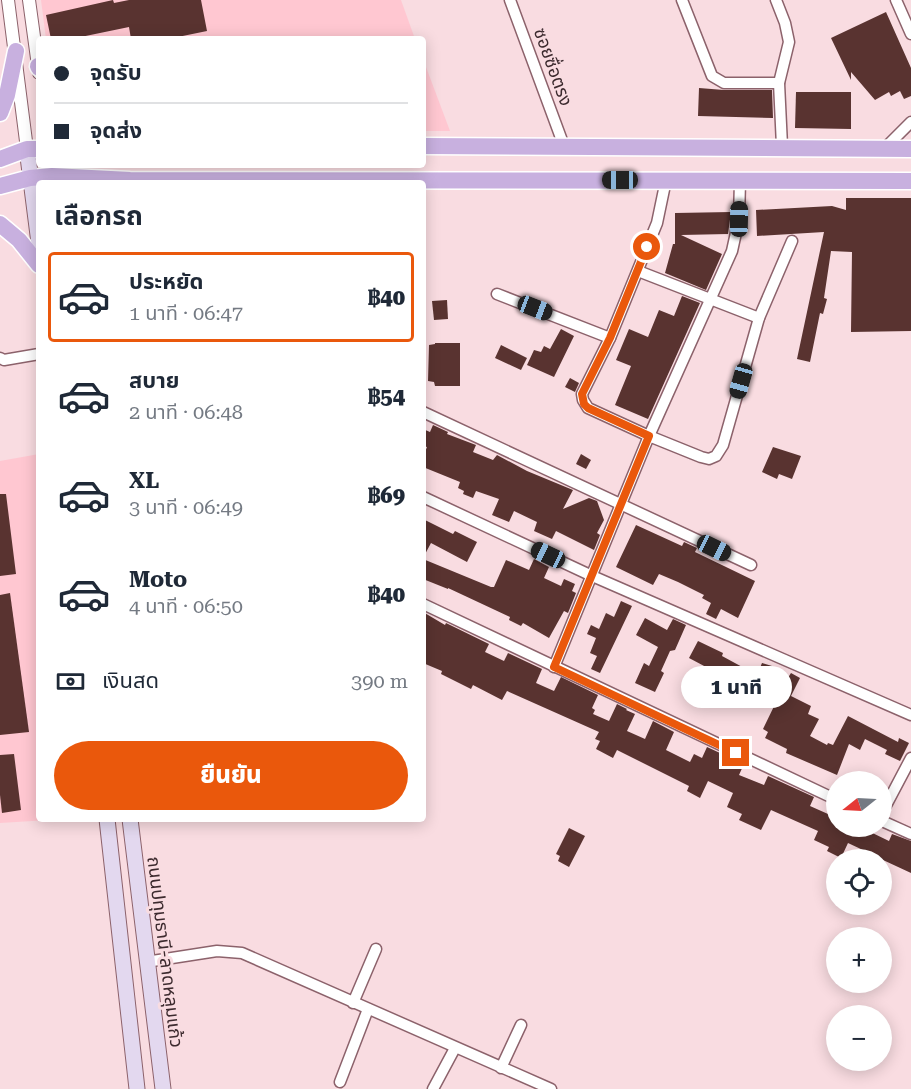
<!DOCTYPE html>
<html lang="th">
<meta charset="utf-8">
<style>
body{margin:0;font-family:"Roboto Serif","Noto Sans Thai",serif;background:#f6f6f7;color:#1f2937;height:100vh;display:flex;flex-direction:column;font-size:22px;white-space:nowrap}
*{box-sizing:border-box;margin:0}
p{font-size:20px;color:#747a83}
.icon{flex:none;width:33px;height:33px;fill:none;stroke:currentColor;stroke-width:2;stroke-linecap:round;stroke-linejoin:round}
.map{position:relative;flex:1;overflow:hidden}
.drawer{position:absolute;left:36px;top:180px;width:390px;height:642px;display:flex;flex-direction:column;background:#fff;border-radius:6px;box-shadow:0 3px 15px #0003}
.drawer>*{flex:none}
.guide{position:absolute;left:36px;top:36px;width:390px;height:132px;border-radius:6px;box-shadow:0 3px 15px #0003;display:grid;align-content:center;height:132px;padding:0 18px;background:#fff}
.needle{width:39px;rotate:252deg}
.controls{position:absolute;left:826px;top:771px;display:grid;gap:12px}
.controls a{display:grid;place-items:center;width:66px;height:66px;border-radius:50%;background:#fff;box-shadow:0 3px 15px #0003;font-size:30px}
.end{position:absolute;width:27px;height:27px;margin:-14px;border:8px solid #ea580c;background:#fff;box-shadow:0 0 0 3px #fff}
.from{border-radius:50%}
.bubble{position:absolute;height:42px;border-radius:21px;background:#fff;box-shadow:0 3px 15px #0003;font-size:20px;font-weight:800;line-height:42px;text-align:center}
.car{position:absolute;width:18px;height:36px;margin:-18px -9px;border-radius:8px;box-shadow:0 0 4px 2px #0007;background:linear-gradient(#222 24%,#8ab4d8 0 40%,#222 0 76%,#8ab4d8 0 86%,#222 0)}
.guide b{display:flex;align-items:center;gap:21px;height:57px;font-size:22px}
.guide b+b{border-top:2px solid #e0e1e3}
.guide i{width:15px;height:15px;background:#1f2937}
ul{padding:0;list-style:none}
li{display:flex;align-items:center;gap:18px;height:90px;margin:0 12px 9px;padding:0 6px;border:3px solid transparent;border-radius:6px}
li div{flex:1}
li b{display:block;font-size:22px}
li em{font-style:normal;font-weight:800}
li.selected{border-color:#ea580c}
li>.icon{width:54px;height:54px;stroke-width:1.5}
h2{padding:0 18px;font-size:27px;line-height:72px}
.pay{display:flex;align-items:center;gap:15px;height:66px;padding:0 18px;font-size:22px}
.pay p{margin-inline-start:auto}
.primary-button{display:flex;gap:12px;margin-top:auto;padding:12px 18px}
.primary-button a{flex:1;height:69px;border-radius:36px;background:#ea580c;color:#fff;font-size:24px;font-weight:800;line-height:69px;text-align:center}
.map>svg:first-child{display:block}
</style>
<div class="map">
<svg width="911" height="1089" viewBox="0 0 911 1089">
<rect width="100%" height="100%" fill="#f9dce1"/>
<g fill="#ffc7d1">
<polygon points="41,0 401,0 415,39 46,39"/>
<polygon points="423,59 450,131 423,131"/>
<polygon points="39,454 39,819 65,819 0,823 0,461"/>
</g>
<g fill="#593330">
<polygon points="113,0 114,3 129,0 201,0 207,31 168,39 131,39 129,27 71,39 51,39 46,15"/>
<polygon points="886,12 911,68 911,96 904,99 900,91 891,96 889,92 875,100 851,72 851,80 831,38"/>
<polygon points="699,88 724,90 772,90 773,118 698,116"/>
<polygon points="796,92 851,92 851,129 795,128"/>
<polygon points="846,198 911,198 911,331 851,332 852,252 831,251 824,298 827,299 823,314 820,313 810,362 797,359 824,232 757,236 756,210 832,206 846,210"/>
<polygon points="731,212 728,234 681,235 722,254 706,290 665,273 673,244 675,244 675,213"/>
<polygon points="682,296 700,303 648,419 615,405 631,366 616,360 629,329 648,337 659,310 674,316"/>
<polygon points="447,300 448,319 434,320 432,301"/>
<polygon points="561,329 574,336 554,377 527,365 534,350 541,352 544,346 550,349"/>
<polygon points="435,343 460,343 460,386 435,386 434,382 428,381 429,345 435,344"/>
<polygon points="501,345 527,358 521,370 495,358"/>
<polygon points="570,378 579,383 575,392 565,387"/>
<polygon points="433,425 448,432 447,434 476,445 473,452 493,460 497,455 527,471 573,490 563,509 589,498 597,501 604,520 597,533 600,535 594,550 556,531 552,539 534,531 537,522 514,511 509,522 492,515 499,499 476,491 473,498 463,494 464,491 458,488 460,482 423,467 423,457 427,447 423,446 423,429 430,432"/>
<polygon points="773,447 801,456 792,479 779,474 777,479 762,472"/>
<polygon points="581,454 591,460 586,469 576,464"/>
<polygon points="0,494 6,494 16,574 0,576"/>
<polygon points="423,519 453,534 455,531 477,542 467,562 431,543 423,558"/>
<polygon points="636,525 682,546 684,542 697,548 695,552 755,581 738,618 721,609 716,619 706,614 711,603 702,598 704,595 678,582 659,574 653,585 616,567"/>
<polygon points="423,559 491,587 494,587 506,560 529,570 534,559 549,567 544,578 561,586 564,579 575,584 572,591 576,593 568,613 564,611 549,638 523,623 521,626 509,620 510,617 448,588 448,589 423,579"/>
<polygon points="10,593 29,732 0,735 0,595"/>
<polygon points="621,601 632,606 600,673 591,669 597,656 590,653 596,638 587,634 591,625 599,629 606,613 614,617"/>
<polygon points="423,612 445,625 446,623 489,644 485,652 504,661 508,653 542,669 536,683 554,691 561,677 598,695 592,708 595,710 593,714 609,721 617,704 627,709 626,710 635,714 627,731 645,739 653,721 674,732 666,750 690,762 694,754 702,758 707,747 744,764 739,775 764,785 768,776 814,797 810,806 837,818 837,826 858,826 889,841 892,834 911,841 911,873 883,860 861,860 865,851 848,843 841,858 827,851 829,847 814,840 818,831 771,810 761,830 739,820 742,814 727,807 733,793 708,781 700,798 687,791 689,786 617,750 613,758 596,749 600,741 595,739 599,732 507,691 502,700 473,685 471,689 441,674 442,671 423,663"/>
<polygon points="645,618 667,630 673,619 686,625 675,650 670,651 661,671 664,673 655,692 635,683 644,663 649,666 658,647 636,635"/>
<polygon points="698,641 723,653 722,656 757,675 762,663 772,666 768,676 784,684 791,673 800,678 791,696 811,706 808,714 819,719 810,736 827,745 828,743 833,745 848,716 898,742 899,738 909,743 900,761 885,754 887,750 865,739 860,750 849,744 837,775 786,753 787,749 765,738 768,732 763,729 778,698 750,684 747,689 714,673 713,676 704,673 706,667 689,658"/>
<polygon points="14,754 21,810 2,813 0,795 0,755"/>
<polygon points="569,828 585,836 569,867 558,861 560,856 556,854"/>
</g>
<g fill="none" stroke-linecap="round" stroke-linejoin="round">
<defs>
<g id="minor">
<polyline points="510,0 564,146"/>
<polyline points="682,0 712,76 724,83 779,83"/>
<polyline points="776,0 785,23 789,42 779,83 782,146"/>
<polyline points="896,0 911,34"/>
<polyline points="885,148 911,122"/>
<polyline points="666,180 657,223 610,338 582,394 583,400 588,408 649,436 701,457 709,459 716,456 723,445 759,318 792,241"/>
<polyline points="638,271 759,318"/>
<polyline points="497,294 610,338"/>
<polyline points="0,358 4,360 39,354"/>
<polyline points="423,412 751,565"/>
<polyline points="423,497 590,575 911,715"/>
<polyline points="423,604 837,800"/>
<polyline points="554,667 649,436 732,251 739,219 740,181"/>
<polyline points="882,813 911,758"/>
<polyline points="882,821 911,834"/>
<polyline points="146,962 217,951 242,953 551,1089"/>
<polyline points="353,1003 376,949"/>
<polyline points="501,1068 521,1025"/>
<polyline points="340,1082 368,1009"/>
<polyline points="433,1089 455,1048"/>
</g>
<g id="tertiary">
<polyline points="8,0 27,149"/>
<polyline points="29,0 39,73"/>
</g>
<g id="secondary">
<polyline points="27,149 39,243"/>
<polyline points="107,819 137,1089"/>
<polyline points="130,819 163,1089"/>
</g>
<g id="primary">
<polyline points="38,66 39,68"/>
<polyline points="0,113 7,95 16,51"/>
<polyline points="423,146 911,149"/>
<polyline points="0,159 27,149 39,149"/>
<polyline points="0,186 30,178 52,176 130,180 911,181"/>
<polyline points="0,224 19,240 39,265"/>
</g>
</defs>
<use href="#minor" stroke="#8c626b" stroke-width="13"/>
<use href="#tertiary" stroke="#8c626b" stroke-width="14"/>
<use href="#secondary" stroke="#8c626b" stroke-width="17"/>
<use href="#primary" stroke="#fff" stroke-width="19"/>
<use href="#minor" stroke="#fff" stroke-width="10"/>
<use href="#tertiary" stroke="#fff" stroke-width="12"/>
<use href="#secondary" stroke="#e3d8ef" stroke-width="15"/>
<use href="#primary" stroke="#c8b0df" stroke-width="16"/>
</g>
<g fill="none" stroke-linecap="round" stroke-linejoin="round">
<polyline stroke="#ea580c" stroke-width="8" points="647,247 610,338 582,394 584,404 588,408 649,436 554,667 736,753"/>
</g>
<g text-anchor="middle" stroke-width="6" stroke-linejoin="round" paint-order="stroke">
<g font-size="18" fill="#3c2a2e" stroke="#f9dce1">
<text transform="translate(553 67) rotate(70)" y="6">ซอยซื่อตรง</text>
<text transform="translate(165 952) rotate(83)" y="6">ถนนปทุมธานี-ลาดหลุมแก้ว</text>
</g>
</g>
</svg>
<div class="controls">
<a><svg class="needle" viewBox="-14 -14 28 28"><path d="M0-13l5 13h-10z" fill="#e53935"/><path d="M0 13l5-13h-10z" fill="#747a83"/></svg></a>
<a><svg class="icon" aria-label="locate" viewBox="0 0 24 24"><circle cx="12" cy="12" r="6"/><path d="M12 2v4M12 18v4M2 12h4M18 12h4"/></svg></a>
<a>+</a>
<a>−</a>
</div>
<i class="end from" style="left:647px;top:247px"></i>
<i class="end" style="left:736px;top:753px"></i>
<div class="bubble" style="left:681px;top:666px;width:111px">1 นาที</div>
<i class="car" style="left:620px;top:180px;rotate:270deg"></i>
<i class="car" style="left:739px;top:219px;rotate:1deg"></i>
<i class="car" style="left:535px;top:308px;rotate:111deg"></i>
<i class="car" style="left:741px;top:381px;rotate:196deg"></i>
<i class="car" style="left:714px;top:548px;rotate:116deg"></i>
<i class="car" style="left:548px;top:555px;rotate:295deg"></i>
<div class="guide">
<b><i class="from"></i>จุดรับ</b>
<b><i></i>จุดส่ง</b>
</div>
<section class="drawer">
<h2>เลือกรถ</h2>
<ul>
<li class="selected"><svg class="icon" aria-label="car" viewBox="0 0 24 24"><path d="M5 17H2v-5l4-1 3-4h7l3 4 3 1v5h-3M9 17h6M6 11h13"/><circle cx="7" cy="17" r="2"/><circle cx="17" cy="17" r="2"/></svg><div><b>ประหยัด</b><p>1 นาที · 06:47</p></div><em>฿40</em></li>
<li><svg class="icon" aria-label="car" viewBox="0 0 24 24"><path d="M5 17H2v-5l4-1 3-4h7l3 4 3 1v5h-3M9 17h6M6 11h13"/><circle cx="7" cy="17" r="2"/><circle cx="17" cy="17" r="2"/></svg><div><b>สบาย</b><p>2 นาที · 06:48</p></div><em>฿54</em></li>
<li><svg class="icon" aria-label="car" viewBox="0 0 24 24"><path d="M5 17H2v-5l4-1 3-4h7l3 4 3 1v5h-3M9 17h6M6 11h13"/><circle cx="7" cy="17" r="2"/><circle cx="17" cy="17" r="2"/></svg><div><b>XL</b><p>3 นาที · 06:49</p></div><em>฿69</em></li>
<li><svg class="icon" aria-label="car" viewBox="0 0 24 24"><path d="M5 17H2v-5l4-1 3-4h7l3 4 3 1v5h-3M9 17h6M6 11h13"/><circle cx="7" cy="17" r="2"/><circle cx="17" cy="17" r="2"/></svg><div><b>Moto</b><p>4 นาที · 06:50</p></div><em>฿40</em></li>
</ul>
<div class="pay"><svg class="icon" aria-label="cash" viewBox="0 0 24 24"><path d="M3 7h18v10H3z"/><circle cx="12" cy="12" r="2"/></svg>เงินสด<p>390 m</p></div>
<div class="primary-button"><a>ยืนยัน</a></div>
</section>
</div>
